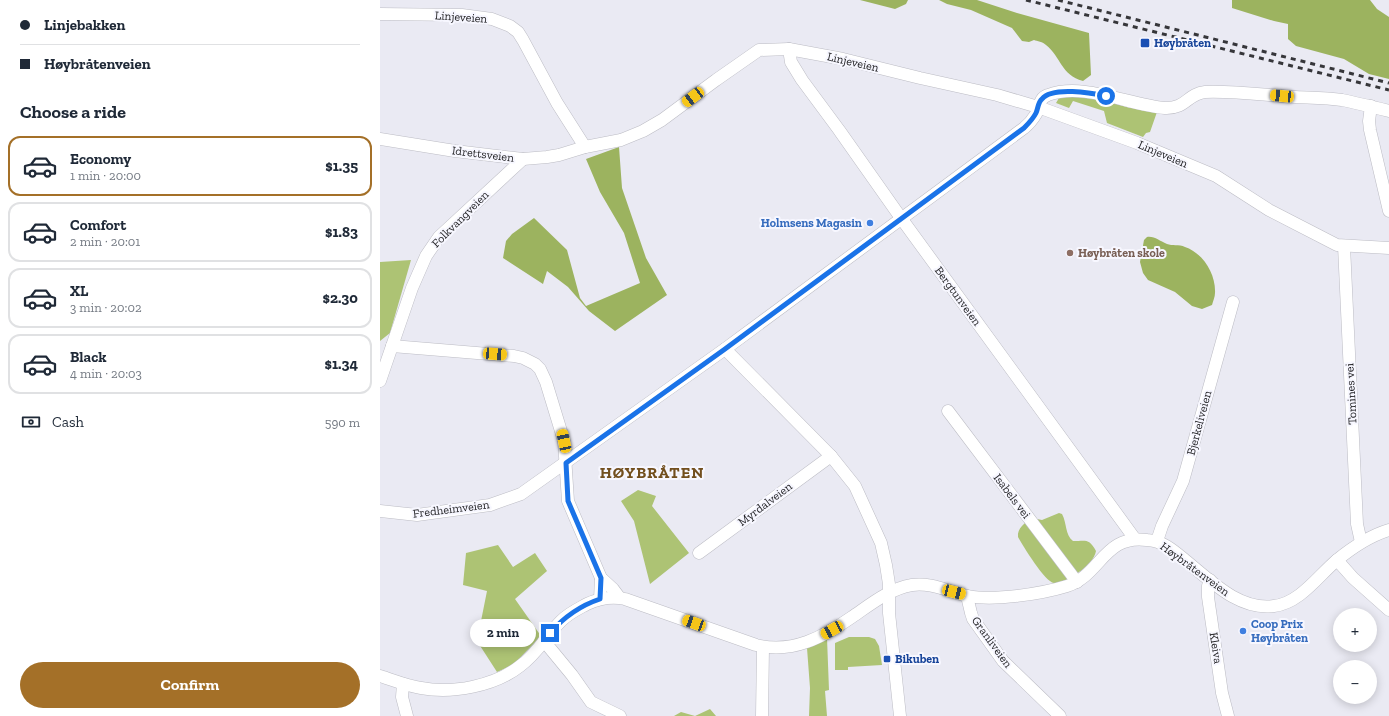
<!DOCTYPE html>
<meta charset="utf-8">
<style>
body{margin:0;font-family:"Zilla Slab",serif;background:#f6f6f7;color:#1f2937;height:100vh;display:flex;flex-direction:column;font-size:15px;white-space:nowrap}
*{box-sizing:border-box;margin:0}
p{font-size:13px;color:#747a83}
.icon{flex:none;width:22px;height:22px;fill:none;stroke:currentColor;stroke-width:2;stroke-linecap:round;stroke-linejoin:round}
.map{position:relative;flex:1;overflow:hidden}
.details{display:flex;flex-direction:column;background:#fff;width:380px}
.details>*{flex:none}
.hud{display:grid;align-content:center;height:88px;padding:0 20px;background:#fff}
.controls{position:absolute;left:953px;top:608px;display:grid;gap:8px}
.controls a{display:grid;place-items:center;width:44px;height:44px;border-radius:50%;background:#fff;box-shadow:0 2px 10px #0003;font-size:20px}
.end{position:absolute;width:18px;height:18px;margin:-9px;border:5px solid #1a73e8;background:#fff;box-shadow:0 0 0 2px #fff}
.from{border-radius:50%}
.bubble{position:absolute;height:28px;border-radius:14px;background:#fff;box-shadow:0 2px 10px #0003;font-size:13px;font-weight:800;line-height:28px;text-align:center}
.car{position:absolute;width:12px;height:24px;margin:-12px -6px;border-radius:5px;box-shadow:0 0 3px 1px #0007;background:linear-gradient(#f5c518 24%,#345 0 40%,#f5c518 0 76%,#345 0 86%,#f5c518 0)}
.hud b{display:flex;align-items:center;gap:14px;height:38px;font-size:15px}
.hud b+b{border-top:1px solid #e0e1e3}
.hud i{width:10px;height:10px;background:#1f2937}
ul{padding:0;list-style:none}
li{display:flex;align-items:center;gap:12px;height:60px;margin:0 8px 6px;padding:0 12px;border:2px solid #e0e1e3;border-radius:12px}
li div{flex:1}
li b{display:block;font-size:15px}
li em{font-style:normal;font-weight:800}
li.current{border-color:#a47028}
li>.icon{width:36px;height:36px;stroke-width:1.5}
h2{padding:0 20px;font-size:18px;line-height:48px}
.pay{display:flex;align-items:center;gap:10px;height:44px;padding:0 20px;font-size:15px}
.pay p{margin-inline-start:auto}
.cta{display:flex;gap:8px;margin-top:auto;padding:8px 20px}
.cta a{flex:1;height:46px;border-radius:24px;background:#a47028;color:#fff;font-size:16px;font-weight:800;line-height:46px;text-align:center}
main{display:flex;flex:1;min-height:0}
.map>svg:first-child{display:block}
</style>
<main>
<section class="details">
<div class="hud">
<b><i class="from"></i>Linjebakken</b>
<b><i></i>Høybråtenveien</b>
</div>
<h2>Choose a ride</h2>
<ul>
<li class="current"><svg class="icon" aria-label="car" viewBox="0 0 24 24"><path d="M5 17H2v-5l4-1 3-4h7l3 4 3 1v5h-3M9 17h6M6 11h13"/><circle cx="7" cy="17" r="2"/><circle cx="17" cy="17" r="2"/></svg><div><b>Economy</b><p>1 min · 20:00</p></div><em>$1.35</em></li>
<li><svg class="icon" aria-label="car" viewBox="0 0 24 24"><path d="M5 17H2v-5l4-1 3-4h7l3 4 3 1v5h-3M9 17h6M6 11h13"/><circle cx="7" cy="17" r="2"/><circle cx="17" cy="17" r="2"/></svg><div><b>Comfort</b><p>2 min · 20:01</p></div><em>$1.83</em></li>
<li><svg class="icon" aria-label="car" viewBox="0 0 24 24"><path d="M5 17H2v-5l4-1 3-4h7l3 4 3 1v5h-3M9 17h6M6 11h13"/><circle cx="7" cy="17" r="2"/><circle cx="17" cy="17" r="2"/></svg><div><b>XL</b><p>3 min · 20:02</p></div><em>$2.30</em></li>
<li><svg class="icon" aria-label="car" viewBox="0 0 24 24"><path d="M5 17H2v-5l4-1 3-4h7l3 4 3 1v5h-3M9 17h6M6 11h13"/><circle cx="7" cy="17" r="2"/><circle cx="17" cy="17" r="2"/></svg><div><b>Black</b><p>4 min · 20:03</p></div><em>$1.34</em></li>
</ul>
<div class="pay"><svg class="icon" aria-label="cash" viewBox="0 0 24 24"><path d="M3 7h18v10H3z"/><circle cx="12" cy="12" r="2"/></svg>Cash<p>590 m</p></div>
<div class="cta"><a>Confirm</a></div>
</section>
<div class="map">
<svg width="1009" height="716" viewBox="0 0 1009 716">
<rect width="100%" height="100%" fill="#eaeaf3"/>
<g fill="#adc374">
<polygon points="688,97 702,97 726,101 750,108 755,108 764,111 777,112 770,132 766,133 763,137 727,123 724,111 693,101 689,108 676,103 679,98"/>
<polygon points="31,260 10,333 0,341 0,262"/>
<polygon points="258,490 276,496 272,506 309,553 270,584 254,521 241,501"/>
<path d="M679,513l3,1c5,9 3,21 11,27 13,0 16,-3 23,10 -1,7 -10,17 -17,21 -6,5 -16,13 -25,11 -9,-1 -31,-37 -36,-46 -1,-9 7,-14 14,-19l10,2z"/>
<polygon points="118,545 133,567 155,553 167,571 135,599 161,636 133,665 117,672 97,641 107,591 83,585 86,553"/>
<polygon points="469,637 489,637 495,639 499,646 502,665 468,667 468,670 455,670 455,643"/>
<polygon points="447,638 449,690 445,691 447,716 429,716 430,688 427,648"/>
<polygon points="330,709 336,716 294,716 301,712 315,716"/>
</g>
<g fill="#9cb35f">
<polygon points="480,0 528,0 526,4 515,9"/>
<path d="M559,0h38l40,13 72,20 2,42 -8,6c-22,-6 -22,-24 -37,-36 -3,-3 -9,-4 -12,-5l-5,2 -7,-1 -10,-13 -41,-18 -24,-6z"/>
<polygon points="852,0 990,0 997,9 1009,17 1009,79 989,74 964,59 916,46 908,39 908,24 894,21 852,8"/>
<polygon points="239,147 242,188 266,258 287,295 235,331 209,311 188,287 167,271 163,284 123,258 126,241 132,234 154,218 187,250 200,298 206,306 260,283 244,233 220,192 206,159"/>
<path d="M767,237c8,-1 12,4 20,7 5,2 12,0 18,3 18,6 31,27 30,46 0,4 -2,8 -3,12l-10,4 -10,-3 -17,-14 -27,-12 -5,-7 -3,-11 4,-22z"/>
</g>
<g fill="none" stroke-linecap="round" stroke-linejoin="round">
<defs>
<g id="minor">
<polyline points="0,14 82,15 112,19 130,26 138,32 143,40 177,103 205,147"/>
<polyline points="409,49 411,62 422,80 459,130 521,218 755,539"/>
<polyline points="991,106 989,121 990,130 1009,211"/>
<polyline points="0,139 75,151 143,159 167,157 179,155 205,147 241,140 263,131 282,120 336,80 379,50 409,49 463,59 540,78 617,95 658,107 757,143 836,176 889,210 957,245 1009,248"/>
<polyline points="964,246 977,524 981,542"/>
<polyline points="12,346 134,356 143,358 155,364 160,369 166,382 184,441 188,501 221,578"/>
<polyline points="345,349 451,456 475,486 501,543 506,565 509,584 509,613 520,716"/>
<polyline points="0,381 32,288 46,256 59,237 143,159"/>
<polyline points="568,411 697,582"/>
<path d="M0,511l37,4 73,-10 31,-11 204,-145 299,-221c5,-4 9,-9 12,-14 4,-8 3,-16 12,-19 35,-13 81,10 117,13 21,1 22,-14 40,-16 25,-1 51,2 76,4 20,2 41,1 61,4 15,3 31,7 47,11"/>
<polyline points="777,541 782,526 803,481 853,302"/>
<polyline points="319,553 451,456"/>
<polyline points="957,560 973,578 1009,610"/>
<polyline points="830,580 828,586 828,597 842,693 848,716"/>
<polyline points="587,596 591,613 593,619 623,661 680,716"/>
<polyline points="220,599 221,578 233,589 239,597"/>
<polyline points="164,641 192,675 211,702 240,716"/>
<path d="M0,676c13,4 27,10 41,12 31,6 74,-2 99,-22 17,-12 27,-31 41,-45 8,-8 17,-12 26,-17 13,-6 24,-8 38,-5l131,46c37,9 67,-8 96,-28 19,-13 37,-28 60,-32 19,-3 37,7 56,11 26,5 73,-2 99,-10 34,-11 37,-52 80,-46 16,1 26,10 38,20 25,20 54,51 89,46 26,-3 44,-30 63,-46 16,-13 32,-24 52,-30"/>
<polyline points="23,684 22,697 27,716"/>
<polyline points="382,716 383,647"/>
</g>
</defs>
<use href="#minor" stroke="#bcbcc4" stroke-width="13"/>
<use href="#minor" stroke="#fff" stroke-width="12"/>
<g stroke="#36363a" stroke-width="3" stroke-dasharray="5 5" stroke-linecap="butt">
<polyline points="646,0 1009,90"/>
<polyline points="678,0 1009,83"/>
</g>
</g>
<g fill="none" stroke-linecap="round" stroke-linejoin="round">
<path stroke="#1a73e8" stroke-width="5" d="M170,633c14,-16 29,-27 50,-34l1,-21 -33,-77 -2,-38 159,-114 299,-221c5,-5 9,-9 12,-15 2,-4 2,-11 6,-14 10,-13 50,-6 64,-3"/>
</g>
<g fill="#1a4fb4" stroke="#f7f7ff" stroke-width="1.5">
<rect x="760" y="38" width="10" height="10" rx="2"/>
<rect x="503" y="655" width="8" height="8" rx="2"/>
</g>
<g fill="#3f7fe0" stroke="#f7f7ff" stroke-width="1.5">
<circle cx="490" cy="223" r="4"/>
<circle cx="863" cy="631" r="4"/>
</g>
<circle fill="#8d6e63" stroke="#f7f7ff" stroke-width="1.5" cx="690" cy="253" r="4"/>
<g text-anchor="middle" stroke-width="4" stroke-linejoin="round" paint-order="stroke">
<g font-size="12" fill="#1f1f22" stroke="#f7f7ff">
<text transform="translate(81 17) rotate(4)" y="4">Linjeveien</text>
<text transform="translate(473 62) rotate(13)" y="4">Linjeveien</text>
<text transform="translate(103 154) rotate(7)" y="4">Idrettsveien</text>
<text transform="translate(783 154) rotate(23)" y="4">Linjeveien</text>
<text transform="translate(80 219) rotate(-45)" y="4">Folkvangveien</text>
<text transform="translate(578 296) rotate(54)" y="4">Bergtunveien</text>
<text transform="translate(971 394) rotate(-93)" y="4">Tomines vei</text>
<text transform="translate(819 423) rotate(-75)" y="4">Bjerkeliveien</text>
<text transform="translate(632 496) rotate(53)" y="4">Isabels vei</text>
<text transform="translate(385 504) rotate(-37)" y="4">Myrdalveien</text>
<text transform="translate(71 509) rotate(-7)" y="4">Fredheimveien</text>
<text transform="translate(815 569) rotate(36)" y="4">Høybråtenveien</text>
<text transform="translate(612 642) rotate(54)" y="4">Granliveien</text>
<text transform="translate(836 648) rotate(81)" y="4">Kleiva</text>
</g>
<g font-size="12" font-weight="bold" fill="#164399" stroke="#f7f7ff" text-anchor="start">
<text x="774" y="47">Høybråten</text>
<text x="515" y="663">Bikuben</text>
</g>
<g font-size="12" font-weight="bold" fill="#366cbe" stroke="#f7f7ff" text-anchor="end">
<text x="482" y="227">Holmsens Magasin</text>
<text x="871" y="628" text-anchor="start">Coop Prix<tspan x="871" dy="14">Høybråten</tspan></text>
</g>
<g font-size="12" font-weight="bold" fill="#785e54" stroke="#f7f7ff" text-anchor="start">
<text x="698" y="257">Høybråten skole</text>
</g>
<g font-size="16" font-weight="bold" letter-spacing="1" fill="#724f1e" stroke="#f7f7ff">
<text x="272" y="478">HØYBRÅTEN</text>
</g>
</g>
</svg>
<div class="controls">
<a>+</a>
<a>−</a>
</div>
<i class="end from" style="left:726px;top:96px"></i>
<i class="end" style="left:170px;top:633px"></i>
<div class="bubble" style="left:90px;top:619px;width:66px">2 min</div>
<i class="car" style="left:902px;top:96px;rotate:275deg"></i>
<i class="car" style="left:313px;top:97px;rotate:233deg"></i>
<i class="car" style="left:115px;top:354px;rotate:94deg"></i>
<i class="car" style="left:184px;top:441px;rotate:348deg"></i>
<i class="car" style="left:574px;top:592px;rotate:104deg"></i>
<i class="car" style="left:314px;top:623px;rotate:290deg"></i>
<i class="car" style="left:452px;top:630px;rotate:241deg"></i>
</div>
</main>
